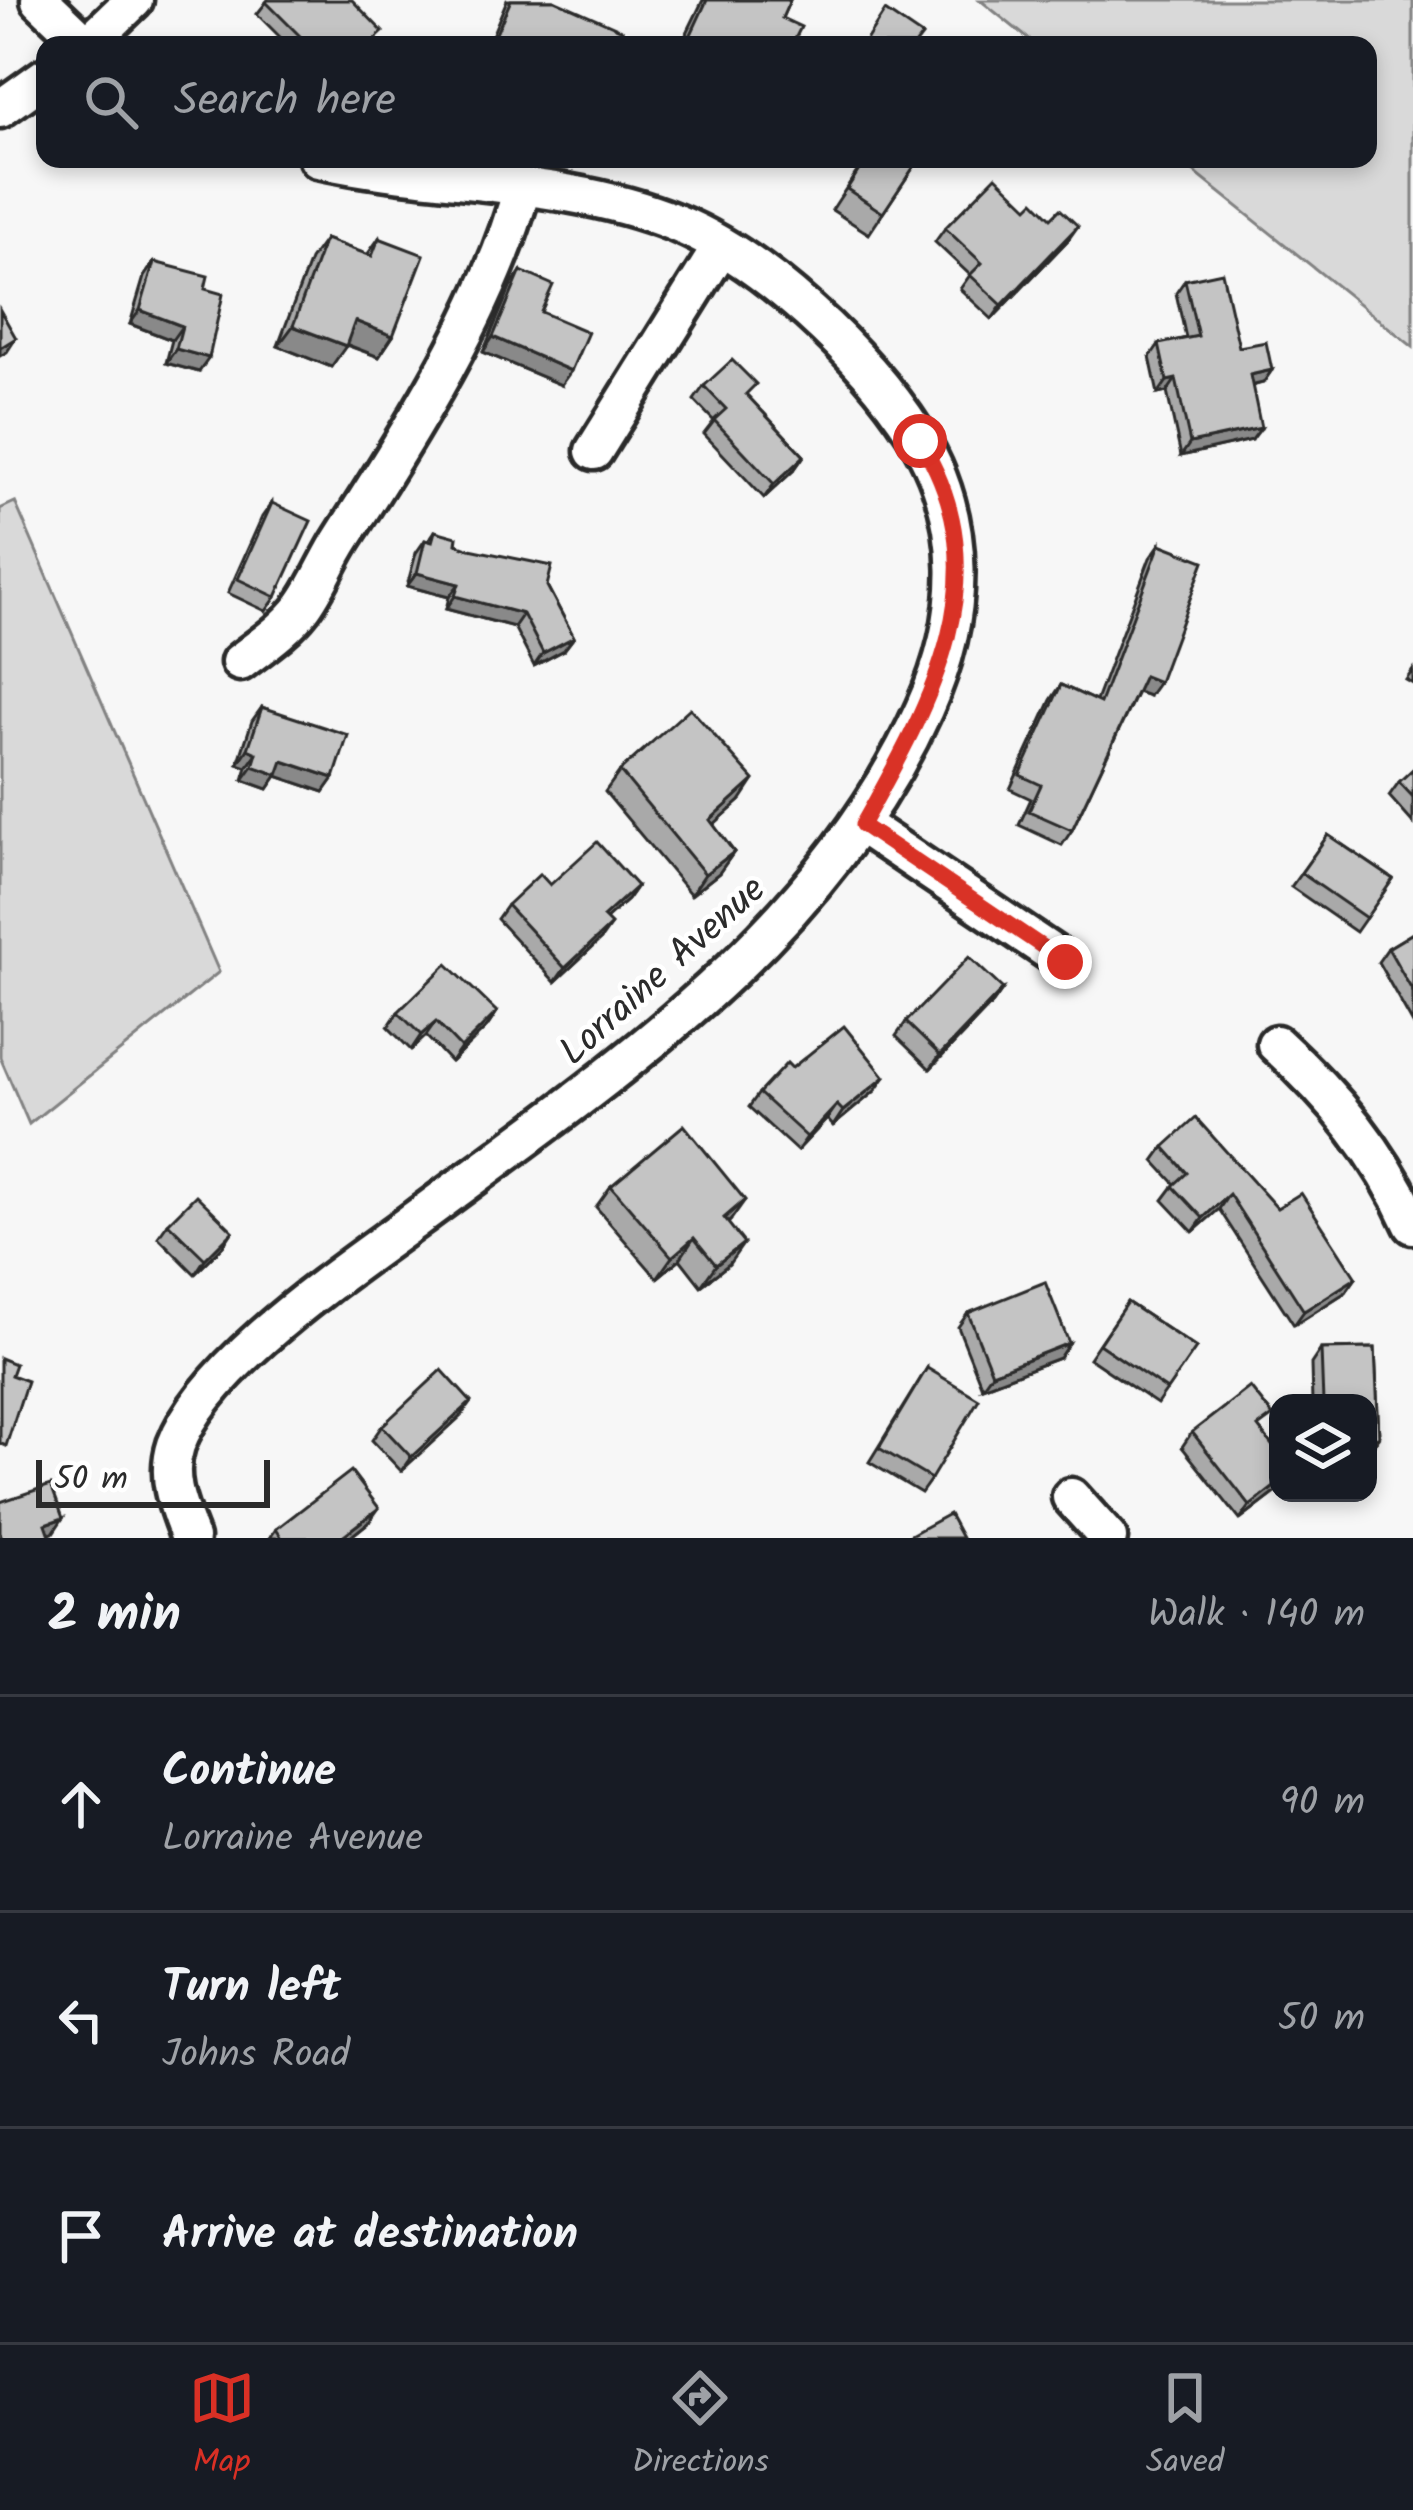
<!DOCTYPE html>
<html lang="en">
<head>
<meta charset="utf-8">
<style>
	body { margin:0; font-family:Kalam,sans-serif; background:#242831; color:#f1f3f6 }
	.controls { position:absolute; right:36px; bottom:36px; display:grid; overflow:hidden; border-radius:24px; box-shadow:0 6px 18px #0003 }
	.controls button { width:108px; height:108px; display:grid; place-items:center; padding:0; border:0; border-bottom:3px solid #363941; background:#171b24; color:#f1f3f6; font:60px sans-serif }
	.scale { position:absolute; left:36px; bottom:30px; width:234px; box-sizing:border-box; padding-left:12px; border:6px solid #2b2b2b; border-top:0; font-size:33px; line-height:42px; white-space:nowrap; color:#2b2b2b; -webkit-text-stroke:9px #fff; paint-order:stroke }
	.stop { position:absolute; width:36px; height:36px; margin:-27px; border:9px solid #d93025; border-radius:50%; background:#fff }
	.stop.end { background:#d93025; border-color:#fff; box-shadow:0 3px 12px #0008 }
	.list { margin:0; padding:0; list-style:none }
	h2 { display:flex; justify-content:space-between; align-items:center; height:156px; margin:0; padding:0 48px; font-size:51px }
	h2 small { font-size:39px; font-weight:400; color:#9ea1a6 }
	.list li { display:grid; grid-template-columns:78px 1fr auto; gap:36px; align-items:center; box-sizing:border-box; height:216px; padding:0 48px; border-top:3px solid #363941 }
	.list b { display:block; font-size:45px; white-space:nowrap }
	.list p { margin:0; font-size:39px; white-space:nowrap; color:#9ea1a6 }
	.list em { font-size:39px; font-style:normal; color:#9ea1a6 }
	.icon { flex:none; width:66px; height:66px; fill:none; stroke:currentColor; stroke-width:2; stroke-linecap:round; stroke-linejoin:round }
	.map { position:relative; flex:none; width:1413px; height:1538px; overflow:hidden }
	.search { position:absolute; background:#171b24; box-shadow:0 6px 18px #0003; left:36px; right:36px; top:36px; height:132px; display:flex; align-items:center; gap:30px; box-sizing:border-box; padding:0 42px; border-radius:24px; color:#9ea1a6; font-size:45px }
	.sheet { height:804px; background:#171b24 }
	nav { display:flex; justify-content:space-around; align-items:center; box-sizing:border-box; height:168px; border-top:3px solid #363941; background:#171b24; font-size:33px; color:#9ea1a6 }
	nav a { display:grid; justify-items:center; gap:6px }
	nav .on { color:#d93025 }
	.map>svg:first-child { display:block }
	.green { fill:#d9d9d9; stroke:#828282; stroke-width:3 }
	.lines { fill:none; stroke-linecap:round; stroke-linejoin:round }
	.minor-casing { stroke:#2b2b2b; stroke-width:45 }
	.minor { stroke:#fff; stroke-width:36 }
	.wall { fill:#a9a9a9; stroke:#2b2b2b; stroke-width:3 }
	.shaded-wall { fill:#898989; stroke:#2b2b2b; stroke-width:3 }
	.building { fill:#c4c4c4; stroke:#2b2b2b; stroke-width:3 }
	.route { stroke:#d93025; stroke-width:15 }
	.labels { text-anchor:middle; stroke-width:9; stroke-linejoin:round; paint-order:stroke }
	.street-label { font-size:39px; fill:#2b2b2b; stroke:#fff }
</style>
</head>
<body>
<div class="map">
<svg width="1413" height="1538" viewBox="0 0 1413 1538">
	<rect width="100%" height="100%" fill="#f7f7f7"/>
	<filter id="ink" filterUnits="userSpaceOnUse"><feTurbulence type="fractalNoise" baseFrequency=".00833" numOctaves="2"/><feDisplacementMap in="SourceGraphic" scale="24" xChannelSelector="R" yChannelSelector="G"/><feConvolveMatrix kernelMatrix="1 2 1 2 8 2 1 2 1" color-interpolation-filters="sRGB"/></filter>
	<g filter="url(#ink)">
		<g class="green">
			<path d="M 980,0 L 1413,0 L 1413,347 L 1178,159 L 1368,159 L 1368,45 L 1036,45 Z"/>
			<path d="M 15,502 L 219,972 L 29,1124 L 0,1057 L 0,509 Z"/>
		</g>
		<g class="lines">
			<defs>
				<g id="minor">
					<path d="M 40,0 L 87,45 L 134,0"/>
					<path d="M 0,109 L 45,77"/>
					<path d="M 594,451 L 721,247"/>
					<path d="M 240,662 C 262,645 285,630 302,608 C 318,587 328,560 343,537 C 409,434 491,306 522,188"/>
					<path d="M 862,825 L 1065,962"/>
					<path d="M 1276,1044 C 1334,1097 1381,1153 1413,1225"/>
					<path d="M 1071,1497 L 1108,1538"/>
					<path d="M 190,1538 C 178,1507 165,1478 176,1445 C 206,1363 346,1271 416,1219 C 610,1075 822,936 924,709 C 965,619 970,519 915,433 C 864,354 764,259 676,223 C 563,177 436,185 318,159"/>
				</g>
			</defs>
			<use href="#minor" class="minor-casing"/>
			<use href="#minor" class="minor"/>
		</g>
		<g class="wall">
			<path d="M 268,0 L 374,45 L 288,45 L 257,14 Z"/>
			<path d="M 507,0 L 554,0 L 616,45 L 488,45 Z"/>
			<path d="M 703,0 L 790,0 L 782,18 L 792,45 L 681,45 Z"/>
			<path d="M 854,159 L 919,159 L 869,234 L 832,210 L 862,164 Z"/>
			<path d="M 1028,207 L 1068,240 L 992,319 L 960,289 L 970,275 L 935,242 L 945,228 Z"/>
			<path d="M 379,238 L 393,336 L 379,357 L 346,345 L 331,367 L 278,346 L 310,260 L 325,239 L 367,255 Z"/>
			<path d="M 154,262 L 205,289 L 199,372 L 166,363 L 172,340 L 130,324 L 144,277 Z"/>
			<path d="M 521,271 L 561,385 L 483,352 L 511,286 Z"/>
			<path d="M 1185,280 L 1239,347 L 1272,370 L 1263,383 L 1252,386 L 1252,440 L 1181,456 L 1167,392 L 1158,394 L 1150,357 L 1159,344 L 1186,338 L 1176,293 Z"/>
			<path d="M 704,386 L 748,396 L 804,456 L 794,470 L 764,498 L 704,434 L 714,421 L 694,400 Z"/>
			<path d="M 272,503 L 276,597 L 266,611 L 228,593 L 262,517 Z"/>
			<path d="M 435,531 L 456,544 L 547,586 L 574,637 L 564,650 L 534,666 L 514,627 L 446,609 L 449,597 L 407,586 L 416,553 L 425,540 L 428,541 Z"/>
			<path d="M 1160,544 L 1149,696 L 1137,692 L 1072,830 L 1062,845 L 1019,825 L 1031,799 L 1010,789 L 1051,700 L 1061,685 L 1096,701 L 1150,558 Z"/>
			<path d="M 1413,670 L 1413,684 L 1406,680 Z"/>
			<path d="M 262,707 L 334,778 L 324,792 L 277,776 L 268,789 L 243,780 L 247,767 L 238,764 L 252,721 Z"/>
			<path d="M 1413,769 L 1413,823 L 1389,796 L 1399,782 Z"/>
			<path d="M 620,771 L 740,801 L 713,825 L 734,852 L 719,873 L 691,895 L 605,792 Z"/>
			<path d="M 1328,835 L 1393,879 L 1356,932 L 1291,887 Z"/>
			<path d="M 550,885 L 637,886 L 627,900 L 606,919 L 601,939 L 555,982 L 497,919 L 507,905 Z"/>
			<path d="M 1413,933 L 1413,1024 L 1378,962 L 1388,948 Z"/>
			<path d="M 1003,989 L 993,1003 L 930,1069 L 896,1036 L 906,1022 Z"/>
			<path d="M 398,1012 L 497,1012 L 487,1027 L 451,1062 L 426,1036 L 411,1050 L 388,1027 Z"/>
			<path d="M 792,1068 L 875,1091 L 833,1126 L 827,1119 L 797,1151 L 749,1107 L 759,1093 Z"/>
			<path d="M 1164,1147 L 1277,1208 L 1356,1278 L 1346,1292 L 1294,1325 L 1219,1209 L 1193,1232 L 1163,1200 L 1175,1184 L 1154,1161 Z"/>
			<path d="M 611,1186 L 730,1221 L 728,1223 L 729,1264 L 701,1286 L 680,1259 L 657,1278 L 596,1207 Z"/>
			<path d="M 168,1223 L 223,1246 L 195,1274 L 158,1237 Z"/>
			<path d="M 1127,1302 L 1196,1348 L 1157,1404 L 1089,1358 Z"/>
			<path d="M 968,1313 L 1069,1343 L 1059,1358 L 982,1387 L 958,1327 Z"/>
			<path d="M 1375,1348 L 1379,1437 L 1368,1452 L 1368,1403 L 1312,1403 L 1311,1364 L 1321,1349 Z"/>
			<path d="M 927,1368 L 931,1479 L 921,1493 L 869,1462 Z"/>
			<path d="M 461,1416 L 401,1471 L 372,1440 L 382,1426 Z"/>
			<path d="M 1261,1431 L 1278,1453 L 1278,1491 L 1240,1520 L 1182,1447 L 1192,1432 Z"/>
			<path d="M 369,1522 L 349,1538 L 270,1538 L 276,1529 Z"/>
		</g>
		<g class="shaded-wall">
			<path d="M 1078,226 L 1068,240 L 992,319 L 1002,305 Z"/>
			<path d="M 140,310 L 182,326 L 172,340 L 130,324 Z"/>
			<path d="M 355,321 L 393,336 L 379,357 L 340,342 Z"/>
			<path d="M 293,326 L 346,346 L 331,367 L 278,346 Z"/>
			<path d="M 493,337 L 571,371 L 561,385 L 483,352 Z"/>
			<path d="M 16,338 L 7,352 L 0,356 L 0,348 Z"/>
			<path d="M 176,349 L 209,358 L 199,372 L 166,363 Z"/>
			<path d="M 1272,370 L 1263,383 L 1241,388 L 1250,375 Z"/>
			<path d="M 1176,379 L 1167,392 L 1158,394 L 1167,381 Z"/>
			<path d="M 1261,428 L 1252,440 L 1181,456 L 1190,443 Z"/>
			<path d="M 804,456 L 794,470 L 764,498 L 774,484 Z"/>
			<path d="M 417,573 L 459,584 L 449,597 L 407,586 Z"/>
			<path d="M 455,596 L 523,614 L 514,627 L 446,609 Z"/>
			<path d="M 574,637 L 564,650 L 534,666 L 543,653 Z"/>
			<path d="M 1144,676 L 1159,682 L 1149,696 L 1134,691 Z"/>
			<path d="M 248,749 L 257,753 L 247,767 L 238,764 Z"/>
			<path d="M 283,761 L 334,778 L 324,792 L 277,776 L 268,789 L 243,780 L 253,766 Z"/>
			<path d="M 754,780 L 740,801 L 695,841 L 710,820 Z"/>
			<path d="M 734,852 L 719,873 L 691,895 L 705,874 Z"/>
			<path d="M 637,886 L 627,900 L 593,931 L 603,917 Z"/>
			<path d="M 611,925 L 601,939 L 555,982 L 565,968 Z"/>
			<path d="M 1003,989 L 993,1003 L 930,1069 L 940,1055 Z"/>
			<path d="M 497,1012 L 487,1027 L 451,1062 L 461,1048 Z"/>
			<path d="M 436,1022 L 426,1036 L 411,1050 L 421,1035 Z"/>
			<path d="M 885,1077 L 875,1091 L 833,1126 L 843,1111 Z"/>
			<path d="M 837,1105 L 827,1119 L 797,1151 L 807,1137 Z"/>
			<path d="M 1229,1194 L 1219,1209 L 1193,1232 L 1203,1218 Z"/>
			<path d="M 745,1200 L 730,1221 L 709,1239 L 724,1218 Z"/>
			<path d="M 233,1231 L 223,1246 L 195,1274 L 205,1259 Z"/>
			<path d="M 694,1238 L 680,1259 L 657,1278 L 672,1257 Z"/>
			<path d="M 744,1243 L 729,1264 L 701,1286 L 716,1265 Z"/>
			<path d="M 1356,1278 L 1346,1292 L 1294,1325 L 1304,1311 Z"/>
			<path d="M 1069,1343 L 1059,1358 L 982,1387 L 992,1373 Z"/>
			<path d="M 471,1402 L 461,1416 L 401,1471 L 411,1457 Z"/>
			<path d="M 1379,1437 L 1369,1452 L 1368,1452 L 1368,1438 Z"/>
			<path d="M 1278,1484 L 1278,1491 L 1240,1520 L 1250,1506 Z"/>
			<path d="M 379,1508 L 369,1522 L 349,1538 L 340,1538 Z"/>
			<path d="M 63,1518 L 53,1533 L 37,1538 L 46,1524 Z"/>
		</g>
		<g class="building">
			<path d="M 268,0 L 352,0 L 383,32 L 369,45 L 309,45 L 266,2 Z"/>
			<path d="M 511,0 L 554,0 L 622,30 L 616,45 L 491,45 Z"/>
			<path d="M 707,0 L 790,0 L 782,18 L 801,27 L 792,45 L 686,45 Z"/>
			<path d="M 885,11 L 922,36 L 915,45 L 863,45 Z"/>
			<path d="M 866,159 L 919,159 L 883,213 L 847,189 Z"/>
			<path d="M 996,176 L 1028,207 L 1034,201 L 1051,218 L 1060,209 L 1078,226 L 1002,305 L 970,275 L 982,263 L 945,228 Z"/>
			<path d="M 379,238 L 424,255 L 393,336 L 355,321 L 346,346 L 293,326 L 325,239 L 372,256 Z"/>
			<path d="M 154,262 L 208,276 L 205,289 L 223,294 L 209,358 L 176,349 L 182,326 L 140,310 Z"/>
			<path d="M 521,271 L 553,285 L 541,312 L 588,332 L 571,371 L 493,337 Z"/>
			<path d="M 1222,272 L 1239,347 L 1266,342 L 1272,370 L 1250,375 L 1261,428 L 1190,443 L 1176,379 L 1167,381 L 1159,344 L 1198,336 L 1185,280 Z"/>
			<path d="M 0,310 L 16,338 L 0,348 Z"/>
			<path d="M 732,360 L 756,384 L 746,394 L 804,456 L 774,484 L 714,420 L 726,409 L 704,386 Z"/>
			<path d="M 272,503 L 311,521 L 276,597 L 238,579 Z"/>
			<path d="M 435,531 L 457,537 L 456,544 L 470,549 L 552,566 L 547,586 L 574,637 L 543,653 L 523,614 L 455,596 L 459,584 L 417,573 L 425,540 L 432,542 Z"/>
			<path d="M 1160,544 L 1204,561 L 1159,682 L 1144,676 L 1072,830 L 1029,811 L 1041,785 L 1020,775 L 1061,685 L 1100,703 Z"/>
			<path d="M 262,707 L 348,735 L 334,778 L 283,761 L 278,775 L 253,766 L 257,753 L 248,749 Z"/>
			<path d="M 690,708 L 754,780 L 710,820 L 734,852 L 705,874 L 620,771 Z"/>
			<path d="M 1413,769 L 1413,797 L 1399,782 Z"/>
			<path d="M 1328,835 L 1393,879 L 1366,918 L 1301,873 Z"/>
			<path d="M 597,842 L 637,886 L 603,917 L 611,925 L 565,968 L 507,905 L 540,874 L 550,885 Z"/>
			<path d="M 1413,933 L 1413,992 L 1388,948 Z"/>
			<path d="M 969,957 L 1003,989 L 940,1055 L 906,1022 Z"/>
			<path d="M 447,964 L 497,1012 L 461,1048 L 436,1022 L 421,1035 L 398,1012 Z"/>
			<path d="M 844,1026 L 885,1077 L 843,1111 L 837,1105 L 807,1137 L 759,1093 L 787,1063 L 792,1068 Z"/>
			<path d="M 1196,1118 L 1277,1208 L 1301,1193 L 1356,1278 L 1304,1311 L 1229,1194 L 1203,1218 L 1173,1186 L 1187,1173 L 1164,1147 Z"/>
			<path d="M 684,1125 L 745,1200 L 724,1218 L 744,1243 L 716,1265 L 694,1238 L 672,1257 L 611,1186 Z"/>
			<path d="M 196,1195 L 233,1231 L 205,1259 L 168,1223 Z"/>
			<path d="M 1045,1282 L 1069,1343 L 992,1373 L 968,1313 Z"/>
			<path d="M 1127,1302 L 1196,1348 L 1167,1390 L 1099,1344 Z"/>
			<path d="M 1375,1348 L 1379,1437 L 1368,1438 L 1368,1403 L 1323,1403 L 1321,1349 Z"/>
			<path d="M 0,1358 L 15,1364 L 11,1375 L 27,1381 L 6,1446 L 0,1443 Z"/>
			<path d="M 927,1368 L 979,1399 L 931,1479 L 879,1448 Z"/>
			<path d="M 442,1370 L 471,1402 L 411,1457 L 382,1426 Z"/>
			<path d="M 1250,1387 L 1273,1416 L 1258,1427 L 1278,1453 L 1278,1484 L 1250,1506 L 1192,1432 Z"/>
			<path d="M 351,1471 L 379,1508 L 340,1538 L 282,1538 L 276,1529 Z"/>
			<path d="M 51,1485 L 63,1518 L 46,1524 L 51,1538 L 0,1538 L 0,1502 Z"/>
			<path d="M 949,1514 L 962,1538 L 905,1538 Z"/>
		</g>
	</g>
	<g class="lines" filter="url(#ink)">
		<path class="route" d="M 920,441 C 1004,575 929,706 862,825 L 1065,962"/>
	</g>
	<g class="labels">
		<g class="street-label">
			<text transform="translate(661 969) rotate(-42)" y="14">Lorraine Avenue</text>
		</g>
	</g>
</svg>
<div class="controls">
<button><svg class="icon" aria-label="layers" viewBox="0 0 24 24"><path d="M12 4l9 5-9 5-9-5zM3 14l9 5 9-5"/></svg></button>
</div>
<div class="scale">50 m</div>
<div class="stop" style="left:920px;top:441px"></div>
<div class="stop end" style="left:1065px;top:962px"></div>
<div class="search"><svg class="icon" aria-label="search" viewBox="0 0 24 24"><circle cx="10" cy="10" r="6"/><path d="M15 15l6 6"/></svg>Search here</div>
</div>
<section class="sheet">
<h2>2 min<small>Walk · 140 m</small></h2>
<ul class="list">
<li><svg class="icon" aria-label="ahead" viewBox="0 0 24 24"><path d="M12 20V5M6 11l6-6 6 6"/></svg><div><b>Continue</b><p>Lorraine Avenue</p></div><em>90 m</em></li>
<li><svg class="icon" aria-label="left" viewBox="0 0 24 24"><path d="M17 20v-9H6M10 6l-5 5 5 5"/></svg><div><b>Turn left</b><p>Johns Road</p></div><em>50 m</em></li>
<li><svg class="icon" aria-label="arrive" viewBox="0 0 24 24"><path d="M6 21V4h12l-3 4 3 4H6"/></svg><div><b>Arrive at destination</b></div></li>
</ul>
</section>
<nav>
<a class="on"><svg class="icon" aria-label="map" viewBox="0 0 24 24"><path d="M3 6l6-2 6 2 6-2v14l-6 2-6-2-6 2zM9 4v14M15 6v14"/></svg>Map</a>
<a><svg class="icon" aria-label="directions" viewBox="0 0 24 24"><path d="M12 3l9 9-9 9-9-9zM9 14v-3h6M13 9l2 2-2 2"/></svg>Directions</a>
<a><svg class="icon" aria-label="saved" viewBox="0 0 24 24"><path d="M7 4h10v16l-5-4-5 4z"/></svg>Saved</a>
</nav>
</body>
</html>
